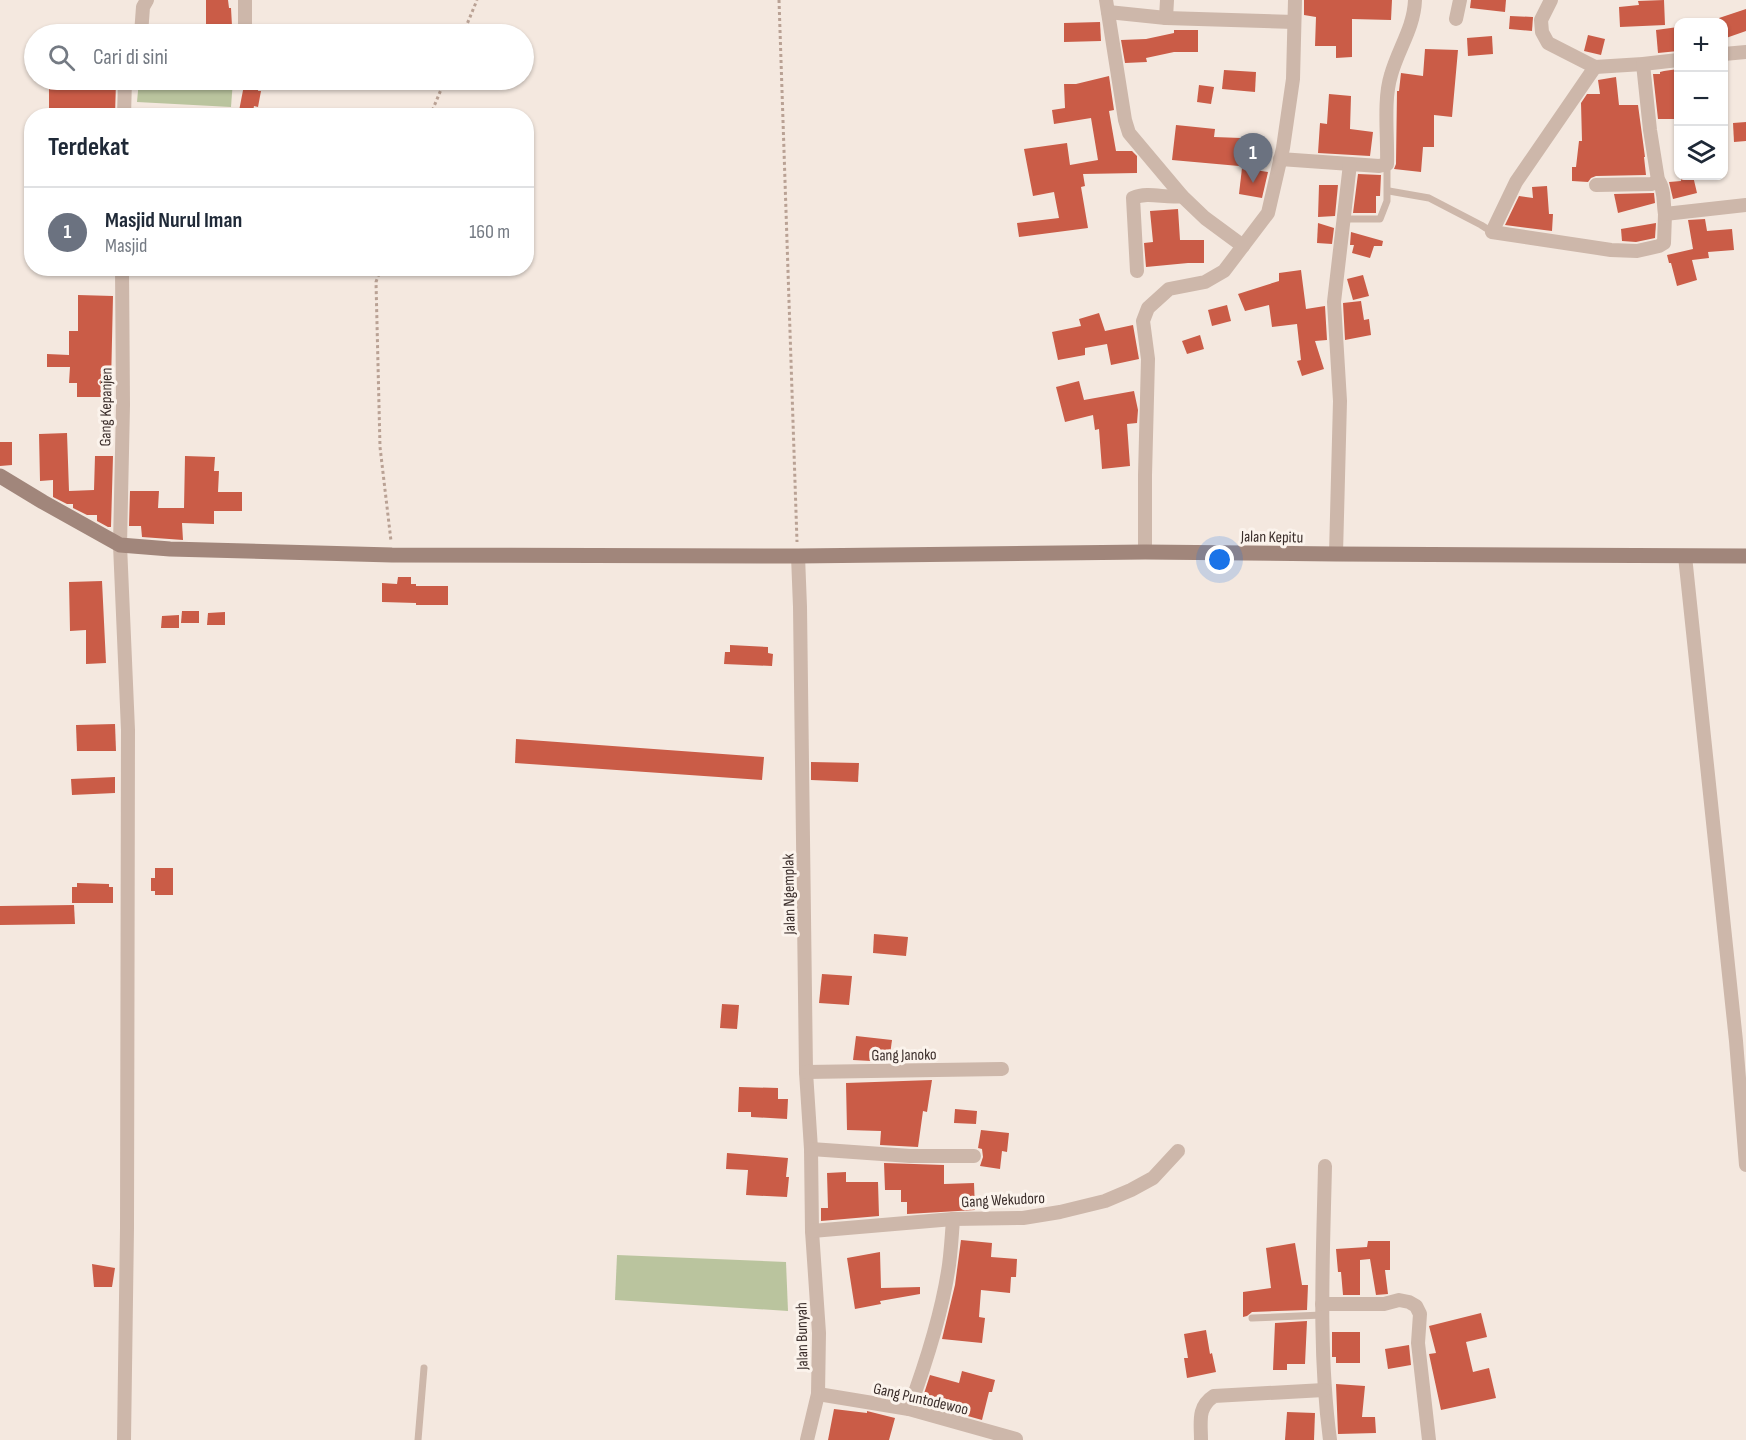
<!DOCTYPE html>
<html lang="id">
<head>
<meta charset="utf-8">
<style>
	body { margin:0; font-family:"Sofia Sans Condensed",sans-serif; background:#f2f2f3; color:#1f2937 }
	.controls { position:absolute; right:18px; top:18px; display:grid; overflow:hidden; border-radius:12px; box-shadow:0 2px 4px #0004 }
	.controls button { width:54px; height:54px; display:grid; place-items:center; padding:0; border:0; border-bottom:2px solid #e0e1e3; background:#fff; color:#1f2937; font:30px sans-serif }
	.you { position:absolute; left:1220px; top:560px; width:21px; height:21px; margin:-15px; border:4px solid #fff; border-radius:50%; background:#1a73e8; box-shadow:0 0 0 9px #1a73e833 }
	.badge { display:grid; place-items:center; width:39px; height:39px; border-radius:50%; background:#1a73e8; color:#fff; font-size:20px; font-weight:700 }
	.pin { position:absolute; translate:-50% -50px; filter:drop-shadow(0 2px 3px #0008) }
	.pin::after { content:''; position:absolute; top:32px; width:21px; height:18px; background:inherit; clip-path:polygon(0 0,100% 0,50% 100%) }
	.list { margin:0; padding:0; list-style:none }
	h2 { display:flex; justify-content:space-between; align-items:center; height:78px; margin:0; padding:0 24px; font-size:26px }
	h2 small { font-size:20px; font-weight:400; color:#747a83 }
	.list li { display:grid; grid-template-columns:39px 1fr auto; gap:18px; align-items:center; box-sizing:border-box; height:90px; padding:0 24px; border-top:2px solid #e0e1e3 }
	.list b { display:block; font-size:22px; white-space:nowrap }
	.list p { margin:0; font-size:20px; white-space:nowrap; color:#747a83 }
	.list em { font-size:20px; font-style:normal; color:#747a83 }
	.icon { flex:none; width:33px; height:33px; fill:none; stroke:currentColor; stroke-width:2; stroke-linecap:round; stroke-linejoin:round }
	.map { position:relative; flex:none; width:1746px; height:1440px; overflow:hidden }
	.search { position:absolute; background:#fff; box-shadow:0 2px 4px #0004; left:24px; top:24px; width:510px; height:66px; display:flex; align-items:center; gap:15px; box-sizing:border-box; padding:0 21px; border-radius:33px; color:#747a83; font-size:22px }
	.panel { position:absolute; background:#fff; box-shadow:0 2px 4px #0004; left:24px; top:108px; width:510px; height:168px; border-radius:24px }
	.map>svg:first-child { display:block }
	.green { fill:#bac49e }
	.building { fill:#ca5c47 }
	.lines { fill:none; stroke-linecap:round; stroke-linejoin:round }
	.path { stroke:#b9a194; stroke-width:3; stroke-dasharray:3 3; stroke-linecap:butt }
	.lane { stroke:#cdb7aa; stroke-width:7 }
	.street { stroke:#cdb7aa; stroke-width:14 }
	.secondary { stroke:#a1867b; stroke-width:15 }
	.labels { text-anchor:middle; stroke-width:6; stroke-linejoin:round; paint-order:stroke }
	.street-label { font-size:16px; fill:#3a2d2a; stroke:#fbf3ec }
</style>
</head>
<body>
<div class="map">
<svg width="1746" height="1440" viewBox="0 0 1746 1440">
	<rect width="100%" height="100%" fill="#f4e8df"/>
	<g class="green">
		<path d="M 139,80 L 233,80 L 231,107 L 137,102 Z"/>
		<path d="M 617,1255 L 786,1262 L 788,1311 L 615,1300 Z"/>
	</g>
	<g class="building">
		<path d="M 206,0 L 228,0 L 229,8 L 231,8 L 232,26 L 206,26 Z"/>
		<path d="M 1304,0 L 1392,0 L 1391,20 L 1352,19 L 1352,57 L 1336,58 L 1336,46 L 1315,46 L 1316,17 L 1304,15 Z"/>
		<path d="M 1471,0 L 1506,0 L 1505,12 L 1470,8 Z"/>
		<path d="M 1664,0 L 1665,25 L 1620,27 L 1619,7 L 1639,5 L 1638,1 Z"/>
		<path d="M 1746,9 L 1746,31 L 1726,38 L 1724,22 L 1721,22 L 1719,18 Z"/>
		<path d="M 1510,16 L 1533,17 L 1532,31 L 1509,29 Z"/>
		<path d="M 1100,22 L 1101,41 L 1064,42 L 1064,23 Z"/>
		<path d="M 1678,27 L 1678,51 L 1658,53 L 1656,30 Z"/>
		<path d="M 1174,30 L 1198,30 L 1198,52 L 1174,52 L 1146,58 L 1147,62 L 1125,63 L 1121,40 L 1146,39 L 1174,33 Z"/>
		<path d="M 1588,35 L 1605,39 L 1601,55 L 1584,51 Z"/>
		<path d="M 1492,36 L 1493,54 L 1468,56 L 1467,38 Z"/>
		<path d="M 1425,49 L 1458,50 L 1452,117 L 1434,115 L 1434,147 L 1423,147 L 1421,172 L 1394,169 L 1396,164 L 1397,91 L 1399,91 L 1401,73 L 1423,76 Z"/>
		<path d="M 1678,69 L 1678,119 L 1658,119 L 1653,74 L 1660,74 L 1660,72 L 1664,71 Z"/>
		<path d="M 1224,70 L 1256,72 L 1255,92 L 1222,89 Z"/>
		<path d="M 1109,76 L 1114,110 L 1109,111 L 1116,151 L 1132,151 L 1137,156 L 1137,173 L 1083,174 L 1085,186 L 1081,187 L 1088,228 L 1019,237 L 1017,223 L 1059,218 L 1054,192 L 1033,196 L 1024,149 L 1067,143 L 1070,165 L 1098,160 L 1091,118 L 1054,124 L 1052,110 L 1065,108 L 1064,84 L 1076,84 Z"/>
		<path d="M 1616,77 L 1619,105 L 1638,105 L 1645,157 L 1644,157 L 1646,175 L 1596,176 L 1591,178 L 1588,182 L 1572,181 L 1572,167 L 1576,167 L 1579,141 L 1582,141 L 1581,103 L 1587,94 L 1600,94 L 1598,80 Z"/>
		<path d="M 49,80 L 116,81 L 115,116 L 49,116 Z"/>
		<path d="M 245,80 L 260,80 L 258,91 L 261,91 L 258,107 L 254,106 L 252,116 L 238,116 Z"/>
		<path d="M 1199,85 L 1214,87 L 1211,104 L 1197,102 Z"/>
		<path d="M 1329,94 L 1351,96 L 1350,129 L 1373,132 L 1370,156 L 1318,153 L 1320,123 L 1327,124 Z"/>
		<path d="M 1746,122 L 1746,141 L 1734,142 L 1733,123 Z"/>
		<path d="M 1176,125 L 1215,129 L 1214,137 L 1241,138 L 1239,166 L 1172,160 Z"/>
		<path d="M 1242,168 L 1268,172 L 1262,198 L 1239,194 Z"/>
		<path d="M 1358,174 L 1381,175 L 1380,196 L 1376,196 L 1376,213 L 1353,213 Z"/>
		<path d="M 1681,176 L 1693,176 L 1697,193 L 1673,199 L 1669,182 L 1681,181 Z"/>
		<path d="M 1319,185 L 1338,185 L 1335,216 L 1318,217 Z"/>
		<path d="M 1547,186 L 1549,214 L 1553,214 L 1552,231 L 1505,225 L 1519,196 L 1533,198 L 1532,187 Z"/>
		<path d="M 1654,193 L 1655,203 L 1618,213 L 1614,194 Z"/>
		<path d="M 1178,209 L 1180,240 L 1204,240 L 1204,263 L 1188,263 L 1146,267 L 1144,243 L 1153,242 L 1150,211 Z"/>
		<path d="M 1705,219 L 1707,231 L 1732,229 L 1734,250 L 1708,252 L 1709,258 L 1692,260 L 1697,280 L 1677,286 L 1671,263 L 1669,263 L 1667,255 L 1693,249 L 1688,220 Z"/>
		<path d="M 1318,223 L 1334,228 L 1332,244 L 1317,243 Z"/>
		<path d="M 1656,223 L 1655,238 L 1636,242 L 1622,241 L 1621,229 Z"/>
		<path d="M 1351,232 L 1383,241 L 1382,246 L 1374,246 L 1370,258 L 1352,253 L 1354,245 L 1350,245 Z"/>
		<path d="M 1301,270 L 1306,309 L 1325,306 L 1327,340 L 1315,341 L 1324,369 L 1302,376 L 1297,361 L 1301,360 L 1297,324 L 1272,327 L 1269,305 L 1245,311 L 1238,294 L 1279,281 L 1279,273 Z"/>
		<path d="M 1363,275 L 1369,296 L 1353,300 L 1347,279 Z"/>
		<path d="M 78,295 L 113,296 L 111,384 L 114,384 L 114,397 L 77,397 L 77,383 L 69,383 L 70,367 L 47,367 L 47,354 L 69,355 L 69,331 L 78,331 Z"/>
		<path d="M 1361,301 L 1364,320 L 1369,319 L 1371,335 L 1345,340 L 1343,303 Z"/>
		<path d="M 1227,305 L 1231,321 L 1212,326 L 1208,310 Z"/>
		<path d="M 1099,313 L 1105,331 L 1133,325 L 1139,359 L 1111,365 L 1107,344 L 1085,348 L 1085,355 L 1058,360 L 1052,332 L 1081,326 L 1079,319 Z"/>
		<path d="M 1200,335 L 1204,349 L 1187,354 L 1182,341 Z"/>
		<path d="M 1079,381 L 1084,400 L 1134,391 L 1138,410 L 1137,423 L 1127,424 L 1130,466 L 1102,469 L 1099,429 L 1095,430 L 1093,415 L 1065,422 L 1056,387 Z"/>
		<path d="M 67,433 L 69,491 L 94,490 L 95,456 L 113,456 L 111,527 L 108,527 L 97,521 L 97,515 L 87,515 L 73,508 L 73,504 L 67,504 L 53,497 L 53,480 L 40,481 L 39,434 Z"/>
		<path d="M 0,442 L 12,442 L 12,465 L 0,466 Z"/>
		<path d="M 185,456 L 215,457 L 214,471 L 219,471 L 218,492 L 242,492 L 242,511 L 214,511 L 214,524 L 182,523 L 183,540 L 142,537 L 141,526 L 129,526 L 130,491 L 159,491 L 158,508 L 184,508 Z"/>
		<path d="M 398,577 L 411,577 L 411,584 L 416,584 L 416,586 L 448,586 L 448,605 L 416,605 L 416,603 L 382,602 L 382,583 L 397,584 Z"/>
		<path d="M 102,581 L 106,663 L 86,664 L 86,630 L 70,631 L 69,582 Z"/>
		<path d="M 182,611 L 199,611 L 199,623 L 181,623 Z"/>
		<path d="M 225,612 L 225,625 L 207,625 L 208,613 Z"/>
		<path d="M 179,615 L 179,628 L 161,628 L 162,616 Z"/>
		<path d="M 730,645 L 768,647 L 768,653 L 773,654 L 772,666 L 724,664 L 725,652 L 730,652 Z"/>
		<path d="M 115,724 L 116,751 L 77,751 L 76,725 Z"/>
		<path d="M 516,739 L 764,757 L 762,780 L 515,763 Z"/>
		<path d="M 811,762 L 859,763 L 858,782 L 811,780 Z"/>
		<path d="M 115,777 L 115,793 L 72,795 L 71,779 Z"/>
		<path d="M 155,868 L 173,868 L 173,895 L 155,895 L 155,891 L 151,891 L 151,878 L 155,878 Z"/>
		<path d="M 77,883 L 109,884 L 109,887 L 113,887 L 113,903 L 72,903 L 72,887 L 77,887 Z"/>
		<path d="M 74,905 L 75,924 L 0,925 L 0,906 Z"/>
		<path d="M 874,934 L 908,937 L 906,956 L 873,953 Z"/>
		<path d="M 822,974 L 852,976 L 849,1005 L 819,1003 Z"/>
		<path d="M 722,1004 L 739,1005 L 737,1029 L 720,1028 Z"/>
		<path d="M 856,1036 L 892,1040 L 889,1062 L 853,1060 Z"/>
		<path d="M 932,1080 L 927,1112 L 923,1111 L 918,1147 L 880,1145 L 881,1131 L 847,1130 L 846,1083 Z"/>
		<path d="M 739,1087 L 778,1088 L 778,1099 L 788,1099 L 787,1119 L 751,1117 L 751,1112 L 738,1112 Z"/>
		<path d="M 955,1109 L 977,1111 L 976,1124 L 954,1123 Z"/>
		<path d="M 981,1130 L 1009,1133 L 1007,1152 L 1002,1151 L 1000,1169 L 980,1166 L 983,1157 L 982,1149 L 978,1148 Z"/>
		<path d="M 727,1153 L 788,1158 L 786,1177 L 789,1177 L 787,1197 L 746,1195 L 748,1170 L 726,1169 Z"/>
		<path d="M 884,1163 L 944,1165 L 944,1184 L 974,1183 L 975,1210 L 907,1214 L 907,1202 L 901,1202 L 901,1190 L 885,1190 Z"/>
		<path d="M 846,1172 L 846,1182 L 878,1182 L 879,1216 L 821,1221 L 821,1208 L 828,1208 L 827,1173 Z"/>
		<path d="M 961,1240 L 992,1243 L 991,1257 L 1017,1259 L 1016,1277 L 1011,1277 L 1010,1293 L 981,1290 L 979,1317 L 985,1318 L 982,1343 L 942,1339 L 955,1285 Z"/>
		<path d="M 1368,1241 L 1390,1241 L 1390,1270 L 1385,1270 L 1388,1294 L 1376,1295 L 1370,1259 L 1360,1260 L 1360,1295 L 1343,1295 L 1341,1272 L 1338,1272 L 1336,1249 L 1367,1247 Z"/>
		<path d="M 1295,1243 L 1302,1285 L 1308,1285 L 1307,1310 L 1252,1312 L 1247,1316 L 1243,1317 L 1243,1292 L 1271,1288 L 1266,1248 Z"/>
		<path d="M 880,1252 L 881,1288 L 920,1287 L 920,1294 L 880,1301 L 881,1304 L 855,1309 L 847,1258 Z"/>
		<path d="M 92,1264 L 115,1268 L 112,1287 L 94,1287 Z"/>
		<path d="M 1481,1313 L 1487,1337 L 1466,1342 L 1473,1372 L 1489,1368 L 1496,1398 L 1441,1410 L 1429,1354 L 1436,1353 L 1429,1326 Z"/>
		<path d="M 1307,1321 L 1305,1364 L 1287,1364 L 1287,1370 L 1273,1370 L 1275,1323 Z"/>
		<path d="M 1206,1330 L 1210,1354 L 1212,1353 L 1216,1372 L 1187,1378 L 1184,1358 L 1188,1358 L 1184,1334 Z"/>
		<path d="M 1332,1332 L 1360,1332 L 1360,1363 L 1336,1363 L 1336,1357 L 1332,1357 Z"/>
		<path d="M 1409,1345 L 1411,1365 L 1388,1369 L 1385,1349 Z"/>
		<path d="M 962,1371 L 995,1380 L 992,1392 L 989,1392 L 982,1420 L 921,1403 L 930,1375 L 959,1383 Z"/>
		<path d="M 1336,1384 L 1365,1386 L 1362,1417 L 1375,1417 L 1376,1433 L 1338,1434 Z"/>
		<path d="M 834,1409 L 867,1413 L 867,1411 L 895,1418 L 889,1440 L 828,1440 Z"/>
		<path d="M 1287,1412 L 1315,1413 L 1314,1440 L 1285,1440 Z"/>
	</g>
	<g class="lines">
		<g class="path">
			<path d="M 779,0 L 797,542"/>
			<path d="M 463,34 L 477,0"/>
			<path d="M 430,116 L 445,80"/>
			<path d="M 381,268 L 376,282 L 380,447 L 391,541"/>
		</g>
		<g class="lane">
			<path d="M 1389,191 L 1429,198 L 1481,225 L 1492,232"/>
			<path d="M 1343,219 L 1380,219 L 1387,201 L 1387,164"/>
			<path d="M 1252,1318 L 1322,1315"/>
			<path d="M 418,1440 L 424,1368"/>
		</g>
		<g class="street">
			<path d="M 1106,0 L 1125,120 L 1129,133 L 1182,196 L 1205,218 L 1243,246"/>
			<path d="M 1551,0 L 1541,20 L 1542,32 L 1548,43 L 1595,67 L 1643,64 L 1678,60"/>
			<path d="M 1108,12 L 1166,18 L 1294,22"/>
			<path d="M 1166,18 L 1167,0"/>
			<path d="M 1456,19 L 1460,0"/>
			<path d="M 141,34 L 143,7 L 147,0"/>
			<path d="M 242,34 L 245,26 L 245,0"/>
			<path d="M 1724,54 L 1746,52"/>
			<path d="M 1595,67 L 1516,182 L 1492,232 L 1611,250 L 1637,251 L 1659,246 L 1664,243 L 1665,214"/>
			<path d="M 124,116 L 125,80"/>
			<path d="M 1280,159 L 1379,166 L 1387,164 C 1388,137 1383,100 1391,75 C 1398,49 1414,28 1415,0"/>
			<path d="M 1658,180 C 1665,189 1663,203 1665,214 L 1746,205"/>
			<path d="M 1596,185 L 1652,184 L 1658,180 L 1650,130 L 1643,64"/>
			<path d="M 122,268 L 123,405 L 120,545 L 128,730 L 127,1228 L 124,1440"/>
			<path d="M 1137,271 L 1133,198 C 1149,191 1166,199 1182,196"/>
			<path d="M 1145,552 L 1145,475 L 1148,359 L 1143,321 L 1148,308 L 1169,289 L 1205,282 L 1224,271 L 1268,213 L 1283,148 L 1293,79 L 1295,0"/>
			<path d="M 1336,554 L 1340,401 L 1334,302 L 1350,164"/>
			<path d="M 798,556 L 800,607 L 806,1072 L 811,1149 L 812,1231 L 819,1333 L 818,1394 L 807,1440"/>
			<path d="M 1685,556 L 1736,1041 L 1746,1165"/>
			<path d="M 806,1072 L 1002,1069"/>
			<path d="M 811,1149 L 910,1156 L 974,1156"/>
			<path d="M 1325,1166 C 1323,1258 1318,1349 1330,1440"/>
			<path d="M 812,1231 L 953,1219 L 1023,1218 L 1060,1212 L 1105,1201 L 1131,1190 L 1153,1178 L 1178,1151"/>
			<path d="M 1322,1304 L 1384,1304 L 1399,1300 L 1409,1302 L 1416,1306 L 1420,1314 L 1418,1343 L 1429,1440"/>
			<path d="M 818,1394 L 909,1409 L 1016,1439"/>
			<path d="M 909,1409 C 926,1363 942,1314 949,1265 C 951,1250 952,1234 953,1219"/>
			<path d="M 1201,1440 C 1201,1422 1197,1407 1214,1396 L 1324,1390"/>
		</g>
		<path class="secondary" d="M 0,476 L 43,502 L 120,545 L 170,549 L 392,555 L 798,556 L 1145,552 L 1336,554 L 1746,556"/>
	</g>
	<g class="labels">
		<g class="street-label">
			<text transform="translate(105 407) rotate(-89)" y="6">Gang Kepanjen</text>
			<text transform="translate(1272 536) rotate(1)" y="6">Jalan Kepitu</text>
			<text transform="translate(788 894) rotate(-91)" y="6">Jalan Ngemplak</text>
			<text transform="translate(904 1054) rotate(-1)" y="6">Gang Janoko</text>
			<text transform="translate(1003 1199) rotate(-3)" y="6">Gang Wekudoro</text>
			<text transform="translate(801 1336) rotate(-91)" y="6">Jalan Bunyah</text>
			<text transform="translate(921 1398) rotate(13)" y="6">Gang Puntodewoo</text>
		</g>
	</g>
</svg>
<div class="controls">
<button>+</button>
<button>−</button>
<button><svg class="icon" aria-label="layers" viewBox="0 0 24 24"><path d="M12 4l9 5-9 5-9-5zM3 14l9 5 9-5"/></svg></button>
</div>
<div class="you"></div>
<div class="pin badge" style="left:1253px;top:183px;background:#6b7280">1</div>
<div class="search"><svg class="icon" aria-label="search" viewBox="0 0 24 24"><circle cx="10" cy="10" r="6"/><path d="M15 15l6 6"/></svg>Cari di sini</div>
<section class="panel">
<h2>Terdekat<small></small></h2>
<ul class="list">
<li><span class="badge" style="background:#6b7280">1</span><div><b>Masjid Nurul Iman</b><p>Masjid</p></div><em>160 m</em></li>
</ul>
</section>
</div>
</body>
</html>
